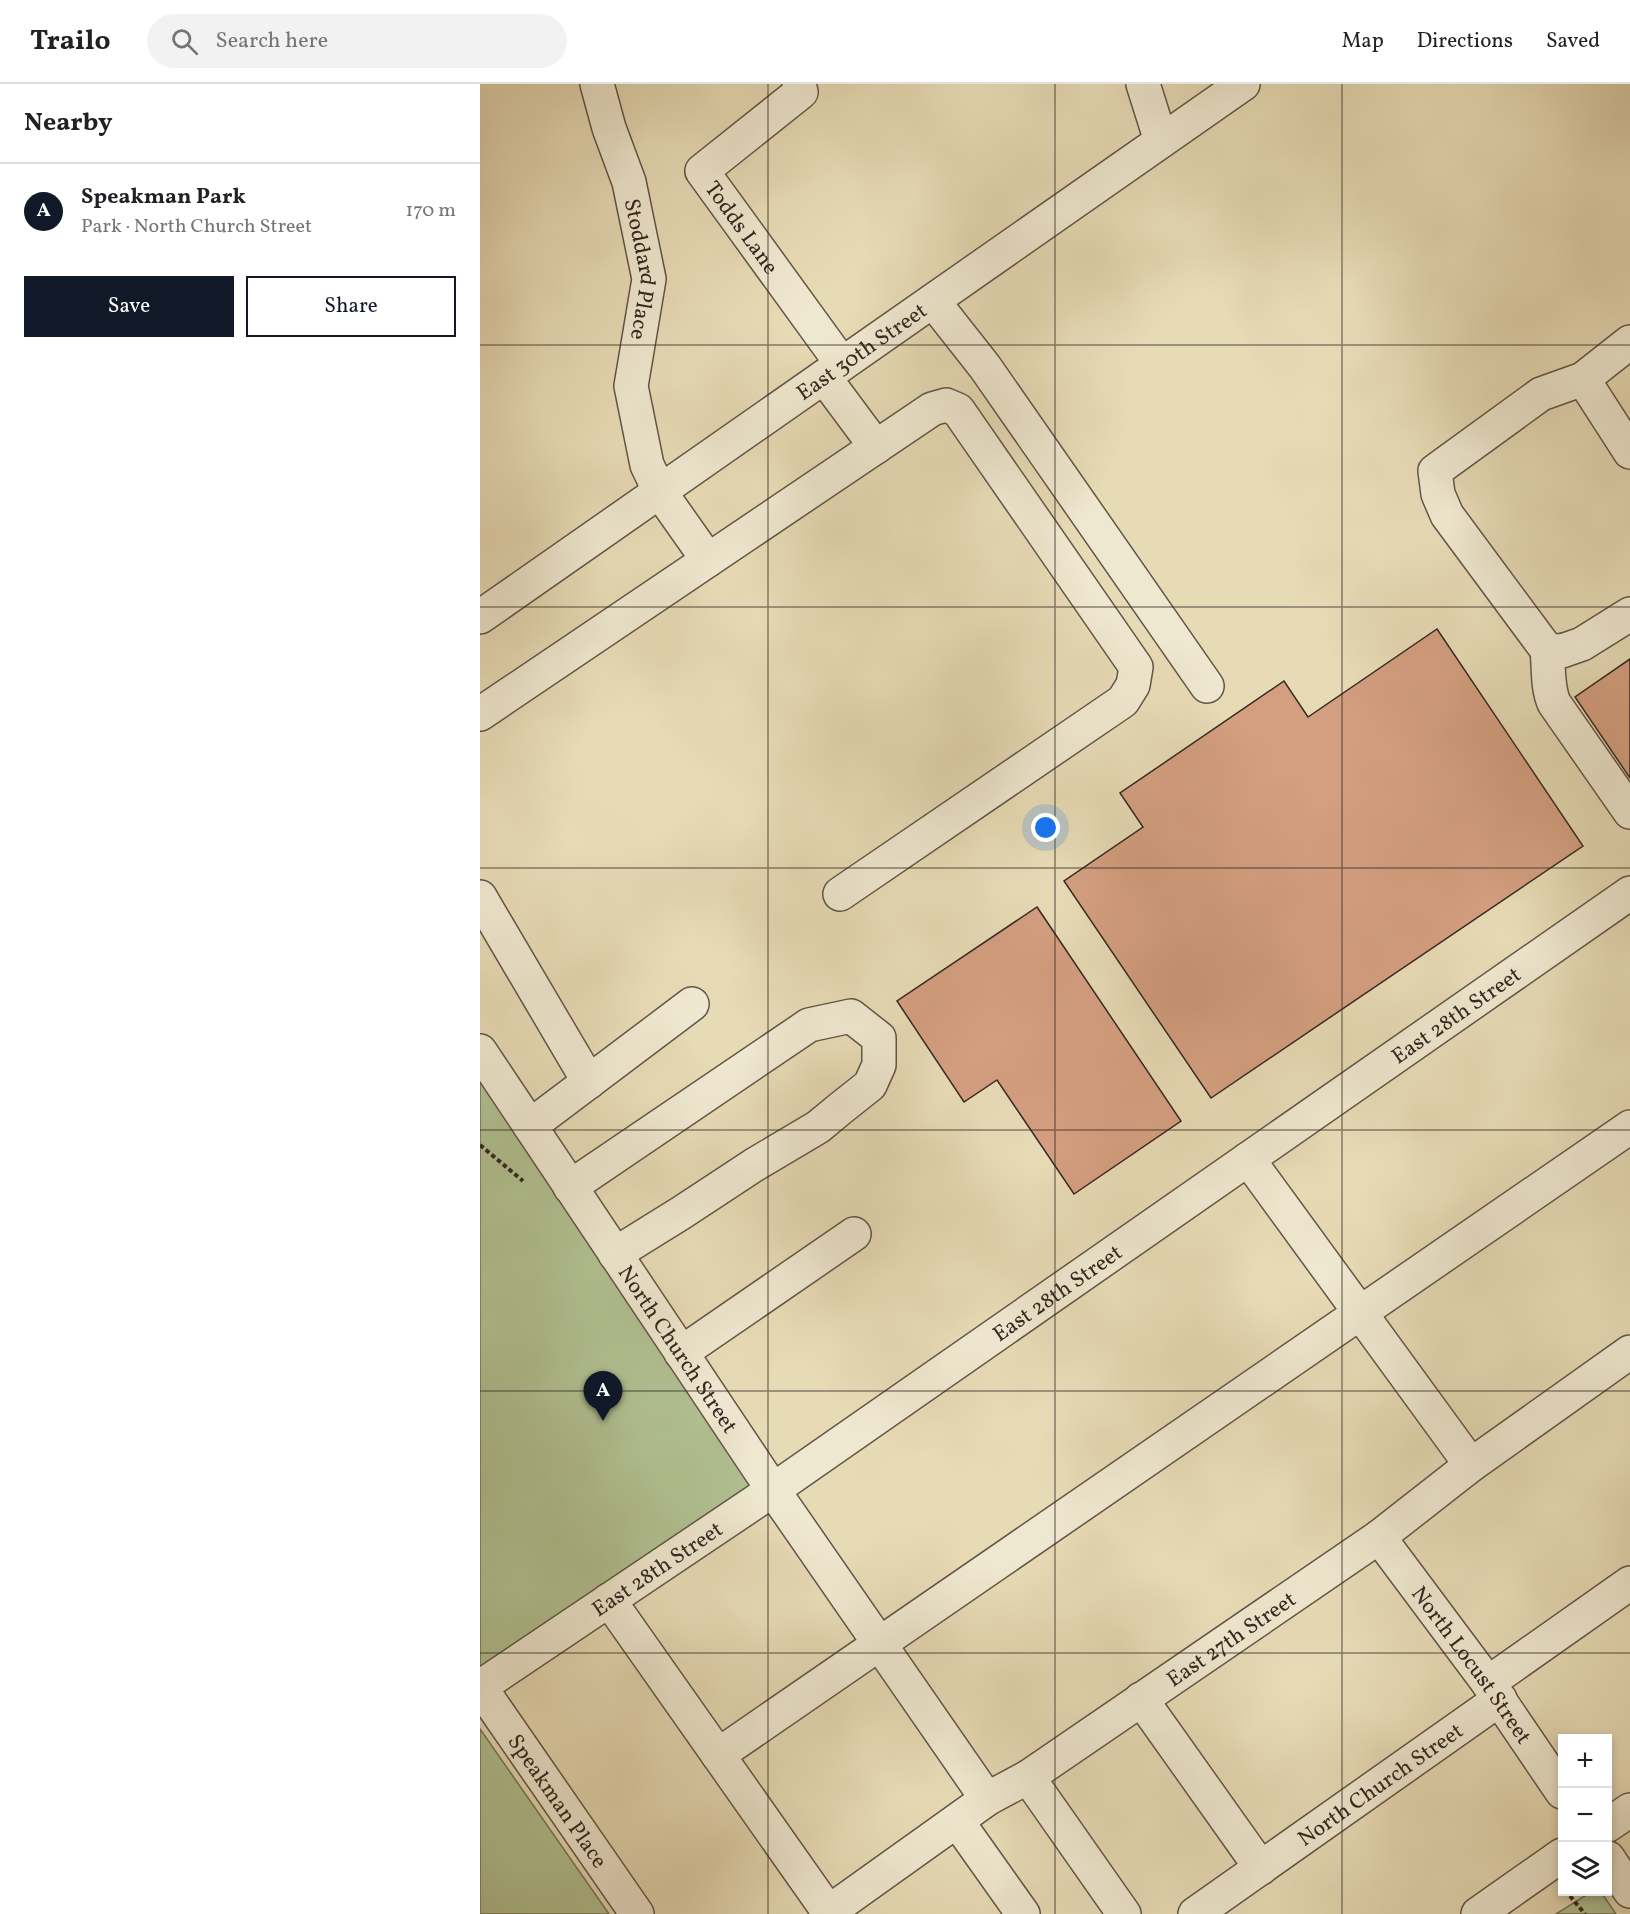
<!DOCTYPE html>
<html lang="en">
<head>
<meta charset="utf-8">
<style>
	body { margin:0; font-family:Vollkorn,serif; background:#f2f2f2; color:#202124 }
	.controls { position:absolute; right:18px; bottom:18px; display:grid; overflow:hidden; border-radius:0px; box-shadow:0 3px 9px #0003 }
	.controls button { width:54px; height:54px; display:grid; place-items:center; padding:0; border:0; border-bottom:2px solid #e0e0e0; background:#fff; color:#202124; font:30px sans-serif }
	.you { position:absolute; left:566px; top:744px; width:21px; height:21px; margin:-15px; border:4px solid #fff; border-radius:50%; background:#1a73e8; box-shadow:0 0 0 9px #1a73e833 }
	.badge { display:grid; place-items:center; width:39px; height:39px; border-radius:50%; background:#111827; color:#fff; font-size:20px; font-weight:700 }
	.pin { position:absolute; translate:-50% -50px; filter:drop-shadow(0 2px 3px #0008) }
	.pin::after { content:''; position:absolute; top:32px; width:21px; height:18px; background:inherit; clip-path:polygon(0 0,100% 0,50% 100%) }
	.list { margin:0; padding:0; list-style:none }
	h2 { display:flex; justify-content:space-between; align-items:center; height:78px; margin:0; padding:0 24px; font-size:26px }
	h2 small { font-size:20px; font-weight:400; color:#757577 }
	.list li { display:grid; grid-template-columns:39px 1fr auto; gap:18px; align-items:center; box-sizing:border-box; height:96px; padding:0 24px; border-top:2px solid #e0e0e0 }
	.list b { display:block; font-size:22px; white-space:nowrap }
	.list p { margin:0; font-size:20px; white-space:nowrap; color:#757577 }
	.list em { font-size:20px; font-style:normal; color:#757577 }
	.actions { display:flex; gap:12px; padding:18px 24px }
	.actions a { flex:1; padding:14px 0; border:2px solid #111827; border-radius:0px; text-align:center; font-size:21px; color:#111827 }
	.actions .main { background:#111827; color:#fff }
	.icon { flex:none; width:33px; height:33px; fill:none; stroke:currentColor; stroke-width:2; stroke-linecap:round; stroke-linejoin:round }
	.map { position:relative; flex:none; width:1150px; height:1830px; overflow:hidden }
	header { display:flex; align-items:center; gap:36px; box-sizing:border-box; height:84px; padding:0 30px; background:#fff; border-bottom:2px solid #e0e0e0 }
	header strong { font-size:28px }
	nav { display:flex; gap:33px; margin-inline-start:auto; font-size:21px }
	.search { width:420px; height:54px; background:#f2f2f2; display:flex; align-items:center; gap:15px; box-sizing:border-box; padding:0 21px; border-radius:33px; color:#757577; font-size:22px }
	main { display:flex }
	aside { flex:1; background:#fff }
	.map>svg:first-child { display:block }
	.green { fill:#b1c192; stroke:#73745a; stroke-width:1.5 }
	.building { fill:#d49f81; stroke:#352822; stroke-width:1.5 }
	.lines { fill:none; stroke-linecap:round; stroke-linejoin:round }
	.minor-casing { stroke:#625547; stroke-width:36 }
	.path { stroke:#352822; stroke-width:4; stroke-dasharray:4.5 3; stroke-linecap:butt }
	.minor { stroke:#efe8d0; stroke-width:33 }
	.grid { fill:none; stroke:#352822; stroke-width:1.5; stroke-opacity:0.55 }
	.labels { text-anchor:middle; stroke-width:5; stroke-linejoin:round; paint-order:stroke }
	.street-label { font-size:22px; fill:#352822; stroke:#efe8d0 }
</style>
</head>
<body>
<header>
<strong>Trailo</strong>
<div class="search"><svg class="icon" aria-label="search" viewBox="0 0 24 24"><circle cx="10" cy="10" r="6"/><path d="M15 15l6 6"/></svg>Search here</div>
<nav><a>Map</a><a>Directions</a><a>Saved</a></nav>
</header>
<main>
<aside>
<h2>Nearby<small></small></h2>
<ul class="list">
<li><span class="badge">A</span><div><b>Speakman Park</b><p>Park · North Church Street</p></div><em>170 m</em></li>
</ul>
<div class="actions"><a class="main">Save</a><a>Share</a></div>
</aside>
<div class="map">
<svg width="1150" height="1830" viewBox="0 0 1150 1830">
	<rect width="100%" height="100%" fill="#e7dbb6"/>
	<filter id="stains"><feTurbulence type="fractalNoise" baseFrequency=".00333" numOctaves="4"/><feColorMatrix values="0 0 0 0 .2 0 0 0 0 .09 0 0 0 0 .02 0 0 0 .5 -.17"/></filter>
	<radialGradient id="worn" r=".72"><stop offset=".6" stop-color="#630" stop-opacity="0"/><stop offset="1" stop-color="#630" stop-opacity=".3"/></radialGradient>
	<g class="green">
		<path d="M 0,967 L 293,1406 L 0,1607 Z"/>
		<path d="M 0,1645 L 129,1830 L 0,1830 Z"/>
		<path d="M 1111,1808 L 1121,1808 L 1136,1830 L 1076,1830 Z"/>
	</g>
	<g class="building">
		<path d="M 957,545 L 1103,762 L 731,1014 L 584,797 L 663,743 L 640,709 L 804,597 L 828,633 Z"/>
		<path d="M 1150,575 L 1150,694 L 1095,613 Z"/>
		<path d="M 557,823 L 701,1037 L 594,1110 L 517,996 L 484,1018 L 417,917 Z"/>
	</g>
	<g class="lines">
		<defs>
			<g id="minor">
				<path id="s1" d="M 117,0 L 129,44 L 149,98 L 169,195 L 151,302 L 167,381 L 180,408 L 228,476"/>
				<path id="s2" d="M 319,0 L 321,8 L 222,87 L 362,280"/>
				<path d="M 663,0 L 681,57"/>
				<path d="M 453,217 L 505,283 L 727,602"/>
				<path d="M 1150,258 L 1103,295 L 1061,310 L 955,387 L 958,410 L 967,431 L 1067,566 L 1082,567 L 1102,560 L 1150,530"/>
				<path d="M 344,293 L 396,363"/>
				<path d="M 1103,295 L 1150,368"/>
				<path id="s3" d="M 0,533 L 763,0"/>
				<path d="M 1067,566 C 1069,584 1067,603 1074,619 L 1150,728"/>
				<path d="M 0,630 L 452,325 L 466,321 L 478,326 L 656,583 L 653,601 L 643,617 L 360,810"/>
				<path d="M 0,813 L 109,998"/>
				<path id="s4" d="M 0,967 L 293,1406 L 507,1715"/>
				<path d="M 50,1042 L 212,920"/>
				<path d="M 768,1075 L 991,1381"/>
				<path d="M 90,1103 L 329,941 L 371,932 L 399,954 L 399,981 L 390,1001 L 361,1024 L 338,1043 L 274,1081 L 201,1129 L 135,1170"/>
				<path d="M 201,1269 L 374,1150"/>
				<path id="s5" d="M 899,1453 L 1008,1599 L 1082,1708"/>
				<path d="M 129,1516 L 350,1830"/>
				<path d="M 1008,1599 L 1150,1499"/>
				<path id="s6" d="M 0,1603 L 293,1406 L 1150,809"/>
				<path id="s7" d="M 0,1603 L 157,1830"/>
				<path d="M 661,1615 L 781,1784"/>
				<path d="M 238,1671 L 1150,1043"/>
				<path d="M 548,1693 L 644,1830"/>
				<path d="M 477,1737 L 543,1830"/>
				<path d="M 1128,1741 L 1150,1726"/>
				<path d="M 1128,1774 L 1150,1807"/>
				<path id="s8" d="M 346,1830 L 507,1715 L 548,1693 L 899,1453 L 991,1381 L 1150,1268"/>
				<path id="s9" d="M 715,1830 L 1020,1615"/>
				<path d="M 998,1830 L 1082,1771"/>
			</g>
		</defs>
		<use href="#minor" class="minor-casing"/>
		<g class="path">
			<path d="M 0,1061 L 43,1097"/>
			<path d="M 1090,1812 L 1105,1830"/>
		</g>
		<use href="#minor" class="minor"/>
	</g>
	<path class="grid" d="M 288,0 L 288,1830M 575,0 L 575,1830M 862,0 L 862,1830M 0,261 L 1150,261M 0,523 L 1150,523M 0,784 L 1150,784M 0,1046 L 1150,1046M 0,1307 L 1150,1307M 0,1569 L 1150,1569"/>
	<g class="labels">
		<g class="street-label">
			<text dy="8" stroke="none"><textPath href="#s2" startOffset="204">Todds Lane</textPath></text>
			<text dy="8" stroke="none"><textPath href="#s1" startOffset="192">Stoddard Place</textPath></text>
			<text dy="8" stroke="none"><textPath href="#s3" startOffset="465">East 30th Street</textPath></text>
			<text dy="8" stroke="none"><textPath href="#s6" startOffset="1185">East 28th Street</textPath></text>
			<text dy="8" stroke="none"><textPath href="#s6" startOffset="699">East 28th Street</textPath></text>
			<text dy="8" stroke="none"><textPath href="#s4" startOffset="358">North Church Street</textPath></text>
			<text dy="8" stroke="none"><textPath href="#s6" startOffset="213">East 28th Street</textPath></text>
			<text dy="8" stroke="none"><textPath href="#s8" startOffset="490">East 27th Street</textPath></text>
			<text dy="8" stroke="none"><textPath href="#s5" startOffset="158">North Locust Street</textPath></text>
			<text dy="8" stroke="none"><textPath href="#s9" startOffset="226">North Church Street</textPath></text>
			<text dy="8" stroke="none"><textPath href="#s7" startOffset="138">Speakman Place</textPath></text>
		</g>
	</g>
	<rect width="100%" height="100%" filter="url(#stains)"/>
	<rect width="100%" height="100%" fill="url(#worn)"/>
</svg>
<div class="controls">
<button>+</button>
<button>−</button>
<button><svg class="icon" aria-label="layers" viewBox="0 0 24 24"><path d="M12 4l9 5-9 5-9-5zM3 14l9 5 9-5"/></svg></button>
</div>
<div class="you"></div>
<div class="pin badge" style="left:123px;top:1337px">A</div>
</div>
</main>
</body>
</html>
